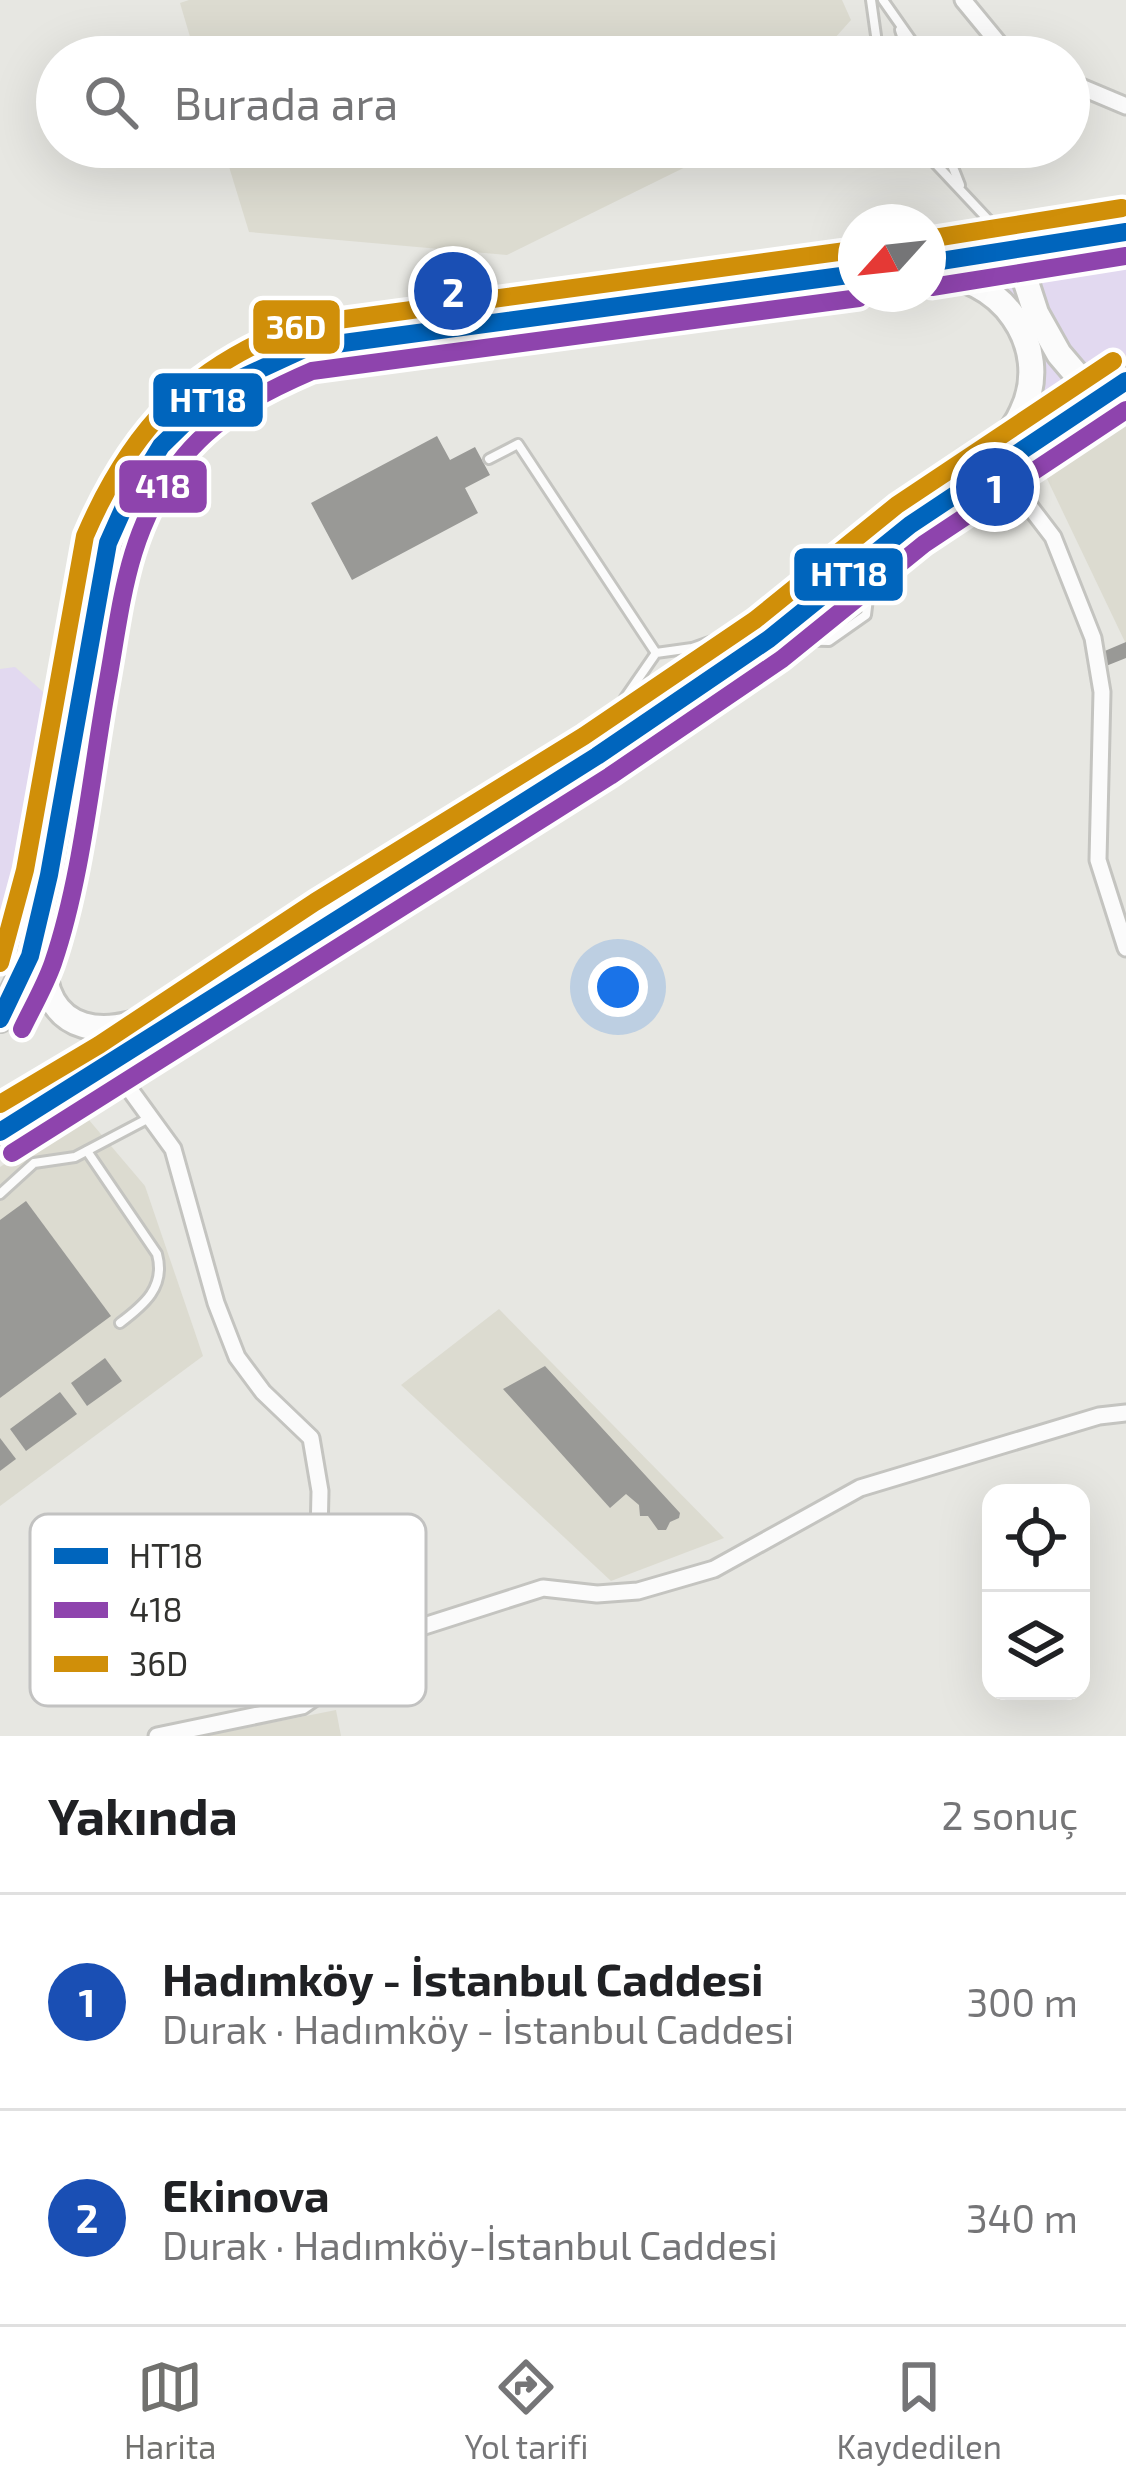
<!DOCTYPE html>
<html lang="tr">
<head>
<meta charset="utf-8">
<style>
	body { margin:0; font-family:"Exo 2",sans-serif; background:#f6f6f6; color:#202124 }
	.controls { position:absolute; right:36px; bottom:36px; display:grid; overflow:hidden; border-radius:24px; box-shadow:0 12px 48px #0002 }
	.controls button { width:108px; height:108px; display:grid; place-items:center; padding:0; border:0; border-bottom:3px solid #e0e0e0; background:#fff; color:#202124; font:60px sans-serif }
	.compass { position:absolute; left:838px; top:204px; width:108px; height:108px; border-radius:50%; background:#fff; box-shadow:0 12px 48px #0002; rotate:243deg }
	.you { position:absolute; left:618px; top:987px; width:42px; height:42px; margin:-30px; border:9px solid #fff; border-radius:50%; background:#1a73e8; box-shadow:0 0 0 18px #1a73e833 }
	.badge { display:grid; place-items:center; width:78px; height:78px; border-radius:50%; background:#71716e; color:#fff; font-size:39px; font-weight:700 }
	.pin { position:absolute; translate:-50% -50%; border:6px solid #fff; box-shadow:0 3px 12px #0006 }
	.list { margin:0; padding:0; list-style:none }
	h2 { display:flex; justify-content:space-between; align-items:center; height:156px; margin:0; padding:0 48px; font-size:51px }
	h2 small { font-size:39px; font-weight:400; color:#757577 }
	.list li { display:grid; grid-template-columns:78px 1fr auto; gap:36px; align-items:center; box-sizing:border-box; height:216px; padding:0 48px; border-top:3px solid #e0e0e0 }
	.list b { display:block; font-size:45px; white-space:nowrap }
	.list p { margin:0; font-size:39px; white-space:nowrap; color:#757577 }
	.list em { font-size:39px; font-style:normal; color:#757577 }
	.icon { flex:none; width:66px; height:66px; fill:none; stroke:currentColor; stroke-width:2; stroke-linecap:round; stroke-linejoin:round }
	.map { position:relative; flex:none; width:1126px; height:1736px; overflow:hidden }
	.search { position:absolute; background:#fff; box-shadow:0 12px 48px #0002; left:36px; right:36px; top:36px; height:132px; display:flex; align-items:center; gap:30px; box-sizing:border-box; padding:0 42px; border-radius:66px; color:#757577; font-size:45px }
	.sheet { height:588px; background:#fff }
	nav { display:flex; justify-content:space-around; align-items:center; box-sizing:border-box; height:168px; border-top:3px solid #e0e0e0; background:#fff; font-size:33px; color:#757577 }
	nav a { display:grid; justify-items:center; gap:6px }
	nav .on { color:#71716e }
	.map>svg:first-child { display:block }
	.built { fill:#dcdbd0 }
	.green { fill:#e2d9f0 }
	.building { fill:#999996 }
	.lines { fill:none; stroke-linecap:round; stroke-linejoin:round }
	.lane-casing { stroke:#c4c4c0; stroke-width:14 }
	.street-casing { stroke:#c4c4c0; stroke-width:21 }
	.primary-casing { stroke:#c4c4c0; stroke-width:30 }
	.lane { stroke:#fbfbfb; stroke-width:8 }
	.street { stroke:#fbfbfb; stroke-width:15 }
	.primary { stroke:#fbfbfb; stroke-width:24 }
	.bus-1-casing { stroke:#fff; stroke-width:27 }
	.bus-2-casing { stroke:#fff; stroke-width:27 }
	.bus-3-casing { stroke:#fff; stroke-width:27 }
	.bus-1 { stroke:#0065bd; stroke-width:18 }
	.bus-2 { stroke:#8e44ad; stroke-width:18 }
	.bus-3 { stroke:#d08f09; stroke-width:18 }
	.key { fill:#fff; stroke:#c2c2c1; stroke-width:3 }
	.key-label { font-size:33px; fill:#32322f }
	.line-badge { stroke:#fff; stroke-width:4.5 }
	.badge-label { font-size:33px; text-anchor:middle; font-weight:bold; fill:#fff }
</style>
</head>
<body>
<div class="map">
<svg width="1126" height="1736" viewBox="0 0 1126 1736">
	<rect width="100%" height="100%" fill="#e7e7e2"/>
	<g class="built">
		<path d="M 189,0 L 842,0 L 851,20 L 818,57 L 196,57 L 180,3 Z"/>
		<path d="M 223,147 L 726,147 L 507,255 L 249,232 Z"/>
		<path d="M 1126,416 L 1126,644 L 1039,462 Z"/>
		<path d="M 83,1113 L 145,1186 L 203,1356 L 0,1506 L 0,1167 Z"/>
		<path d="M 499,1309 L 724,1538 L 611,1581 L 401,1385 Z"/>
		<path d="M 336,1710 L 341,1736 L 205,1736 Z"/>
	</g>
	<g class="green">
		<path d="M 1126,250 L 1126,355 L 1026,424 L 1038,357 L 963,268 Z"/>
		<path d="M 15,667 L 59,706 L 10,938 L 0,944 L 0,669 Z"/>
	</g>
	<g class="building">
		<path d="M 437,436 L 450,460 L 475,447 L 490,475 L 465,488 L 478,513 L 352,580 L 311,503 Z"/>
		<path d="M 1126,642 L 1126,658 L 1106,666 L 1100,653 Z"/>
		<path d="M 26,1201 L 111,1316 L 0,1398 L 0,1220 Z"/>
		<path d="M 105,1358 L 122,1381 L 87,1406 L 71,1383 Z"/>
		<path d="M 545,1366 L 680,1513 L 679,1518 L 670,1522 L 666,1530 L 658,1530 L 648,1516 L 640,1516 L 639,1505 L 626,1494 L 610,1508 L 503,1389 Z"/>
		<path d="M 60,1392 L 77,1414 L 26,1451 L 10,1429 Z"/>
		<path d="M 0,1438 L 16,1459 L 0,1471 Z"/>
	</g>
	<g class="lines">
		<defs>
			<g id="lane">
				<path d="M 871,0 L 879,57"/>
				<path d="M 883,0 L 923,57"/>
				<path d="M 900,30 L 909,57"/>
				<path d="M 920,147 L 995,227 L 1126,215"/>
				<path d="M 945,147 L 960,185"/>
				<path d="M 489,459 L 518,444 L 656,653"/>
				<path d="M 782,640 L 829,641 L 866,615 L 872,566"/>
				<path d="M 604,742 L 625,698 L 656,653 L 692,648 L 783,616"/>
				<path d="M 87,1151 L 157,1254 C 166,1287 144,1305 120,1323"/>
				<path d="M 0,1194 L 34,1163 L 75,1157 L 151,1117"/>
			</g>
			<g id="street">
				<path d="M 963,0 L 1010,57"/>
				<path d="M 1069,82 L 1126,106"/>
				<path d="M 998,465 L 1053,537 L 1093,638 L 1102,692 L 1098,860 L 1126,948"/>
				<path d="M 112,1065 L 173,1149 L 216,1303 L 237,1357 L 263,1392 L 311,1438 L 320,1491 L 318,1581 L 322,1643 L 353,1655 L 418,1628 L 543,1588 L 597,1594 L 638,1591 L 714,1569 L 860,1488 L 1099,1416 L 1126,1413"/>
				<path d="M 157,1736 L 302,1706 L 334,1684 L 353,1655"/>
			</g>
			<g id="primary">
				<path d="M 1033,247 L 1023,273 L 1036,313 L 1059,354 L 1082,381 L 1106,394"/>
				<path d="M 928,263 L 1126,232"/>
				<path d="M 928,275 C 999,271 1054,346 1022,412 C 1013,433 996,448 979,463"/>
				<path d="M 44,939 C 34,1042 113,1045 183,1001"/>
				<path d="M 0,1019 L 30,956 L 49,875 L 108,543 C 150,440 201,387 306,348 L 856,274"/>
				<path d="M 0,1132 L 112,1065 L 328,922 L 597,756 L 769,639 L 910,525 L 1126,381"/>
			</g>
		</defs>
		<use href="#lane" class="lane-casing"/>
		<use href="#street" class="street-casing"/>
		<use href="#primary" class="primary-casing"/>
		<use href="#lane" class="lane"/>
		<use href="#street" class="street"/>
		<use href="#primary" class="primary"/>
		<defs>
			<g id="bus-1">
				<path d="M 928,263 L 1126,232"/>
				<path d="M 0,1019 L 30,956 L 49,875 L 108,543 L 124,507 L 161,446 L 208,400 L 237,380 L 306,348 L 856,274"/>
				<path d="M 0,1132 L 597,756 L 769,639 L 910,525 L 1126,381"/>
			</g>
			<g id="bus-2">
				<path d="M 932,287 L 1126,256"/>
				<path d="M 22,1029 C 32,1008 45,986 53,963 C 82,878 91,775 107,686 C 122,603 126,533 179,463 C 213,418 261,393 312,371 L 859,298"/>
				<path d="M 12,1153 L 610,776 L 782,659 L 924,544 L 1126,410"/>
			</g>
			<g id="bus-3">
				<path d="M 928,239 L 1122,208"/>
				<path d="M 0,963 L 25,870 L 85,536 C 131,429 190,366 301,325 L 853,250"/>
				<path d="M 0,1104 L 99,1045 L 315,902 L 584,736 L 755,620 L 897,505 L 1113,361"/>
			</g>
		</defs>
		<use href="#bus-1" class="bus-1-casing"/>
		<use href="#bus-2" class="bus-2-casing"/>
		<use href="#bus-3" class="bus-3-casing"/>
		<use href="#bus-1" class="bus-1"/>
		<use href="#bus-2" class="bus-2"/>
		<use href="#bus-3" class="bus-3"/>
	</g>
	<rect x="30" y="1514" width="396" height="192" rx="18" class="key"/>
	<rect x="54" y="1548" width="54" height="16" fill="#0065bd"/>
	<rect x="54" y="1602" width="54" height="16" fill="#8e44ad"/>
	<rect x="54" y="1656" width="54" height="16" fill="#d08f09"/>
	<g class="key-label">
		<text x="129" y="1568">HT18</text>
		<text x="129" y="1622">418</text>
		<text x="129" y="1676">36D</text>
	</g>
	<g class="line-badge">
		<rect x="251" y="298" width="91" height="58" rx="12" fill="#d08f09"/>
		<rect x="151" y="371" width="114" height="58" rx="12" fill="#0065bd"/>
		<rect x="117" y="458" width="92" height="57" rx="12" fill="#8e44ad"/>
		<rect x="792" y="546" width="113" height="57" rx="12" fill="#0065bd"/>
	</g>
	<g class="badge-label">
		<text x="296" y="339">36D</text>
		<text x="208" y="412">HT18</text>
		<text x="163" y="498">418</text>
		<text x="849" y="586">HT18</text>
	</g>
</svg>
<div class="controls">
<button><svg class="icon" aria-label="locate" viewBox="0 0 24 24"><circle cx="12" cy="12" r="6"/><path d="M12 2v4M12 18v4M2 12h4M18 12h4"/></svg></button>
<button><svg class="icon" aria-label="layers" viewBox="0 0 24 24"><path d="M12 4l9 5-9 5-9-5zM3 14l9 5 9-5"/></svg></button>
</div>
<svg class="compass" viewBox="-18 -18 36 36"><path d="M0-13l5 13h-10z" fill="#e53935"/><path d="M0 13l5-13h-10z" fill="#757577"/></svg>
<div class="you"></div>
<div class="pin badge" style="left:995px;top:487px;background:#1a4fb4">1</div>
<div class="pin badge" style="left:453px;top:291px;background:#1a4fb4">2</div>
<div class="search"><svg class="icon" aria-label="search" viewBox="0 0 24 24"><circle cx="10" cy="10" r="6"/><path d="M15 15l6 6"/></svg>Burada ara</div>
</div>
<section class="sheet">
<h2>Yakında<small>2 sonuç</small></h2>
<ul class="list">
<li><span class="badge" style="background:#1a4fb4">1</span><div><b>Hadımköy - İstanbul Caddesi</b><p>Durak · Hadımköy - İstanbul Caddesi</p></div><em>300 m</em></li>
<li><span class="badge" style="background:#1a4fb4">2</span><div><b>Ekinova</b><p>Durak · Hadımköy-İstanbul Caddesi</p></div><em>340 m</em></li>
</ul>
</section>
<nav>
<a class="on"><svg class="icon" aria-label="map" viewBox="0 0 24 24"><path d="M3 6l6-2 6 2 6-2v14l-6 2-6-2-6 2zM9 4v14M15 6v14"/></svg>Harita</a>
<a><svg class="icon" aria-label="directions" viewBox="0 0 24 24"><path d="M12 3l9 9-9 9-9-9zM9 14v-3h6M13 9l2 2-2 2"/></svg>Yol tarifi</a>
<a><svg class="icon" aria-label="saved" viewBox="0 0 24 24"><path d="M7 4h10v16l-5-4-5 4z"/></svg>Kaydedilen</a>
</nav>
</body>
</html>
